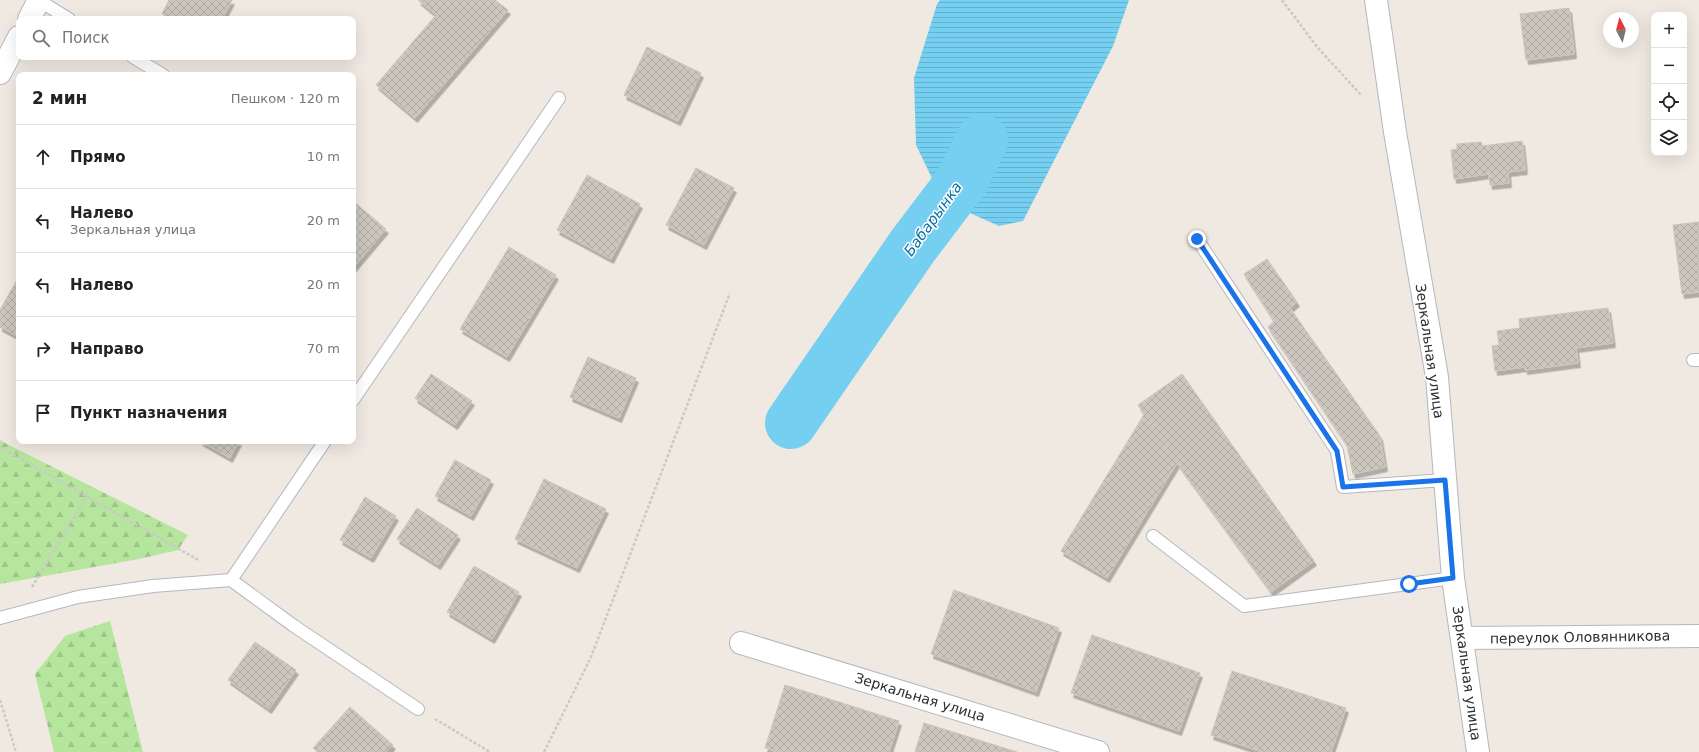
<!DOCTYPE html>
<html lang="ru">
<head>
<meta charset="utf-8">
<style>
	body { margin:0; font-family:"DejaVu Sans",sans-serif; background:#f2f2f2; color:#222 }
	.controls { position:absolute; right:12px; top:12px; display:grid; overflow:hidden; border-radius:8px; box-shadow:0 4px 16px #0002 }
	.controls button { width:36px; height:36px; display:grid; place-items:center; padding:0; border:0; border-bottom:1px solid #e0e0e0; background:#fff; color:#222; font:20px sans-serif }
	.compass { position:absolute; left:1603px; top:12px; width:36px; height:36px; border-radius:50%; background:#fff; box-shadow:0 4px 16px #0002; rotate:353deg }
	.stop { position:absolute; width:12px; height:12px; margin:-9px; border:3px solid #1a73e8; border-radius:50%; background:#fff }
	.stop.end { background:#1a73e8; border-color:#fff; box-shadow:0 1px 4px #0008 }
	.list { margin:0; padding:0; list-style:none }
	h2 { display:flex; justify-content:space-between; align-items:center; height:52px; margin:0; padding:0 16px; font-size:17px }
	h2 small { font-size:13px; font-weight:400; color:#767676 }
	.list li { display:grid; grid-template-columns:26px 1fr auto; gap:12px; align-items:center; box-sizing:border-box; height:64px; padding:0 16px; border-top:1px solid #e0e0e0 }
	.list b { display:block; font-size:15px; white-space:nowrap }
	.list p { margin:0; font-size:13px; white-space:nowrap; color:#767676 }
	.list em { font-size:13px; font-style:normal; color:#767676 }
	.icon { flex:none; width:22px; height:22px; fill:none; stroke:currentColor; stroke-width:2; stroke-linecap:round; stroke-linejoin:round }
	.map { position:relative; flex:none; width:1699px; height:752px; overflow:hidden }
	.search { position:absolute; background:#fff; box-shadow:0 4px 16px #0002; left:16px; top:16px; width:340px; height:44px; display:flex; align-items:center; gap:10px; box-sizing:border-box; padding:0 14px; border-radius:8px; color:#767676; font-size:15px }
	.panel { position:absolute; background:#fff; box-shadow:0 4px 16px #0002; left:16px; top:72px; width:340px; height:372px; border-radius:8px }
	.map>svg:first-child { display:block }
	.forest { fill:url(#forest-firs) }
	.water { fill:url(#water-rules) }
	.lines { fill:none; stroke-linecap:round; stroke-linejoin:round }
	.river { stroke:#75cff0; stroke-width:52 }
	.building { fill:url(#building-cross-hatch); stroke:#cbc5ba; filter:url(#shadow) }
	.lane-casing { stroke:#b4b7c1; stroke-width:14 }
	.street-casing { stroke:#b4b7c1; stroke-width:24 }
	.path { stroke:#c9c9c9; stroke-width:2.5; stroke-dasharray:3 2; stroke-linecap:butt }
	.lane { stroke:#fff; stroke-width:12 }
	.street { stroke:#fff; stroke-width:22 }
	.route { stroke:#1a73e8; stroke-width:5 }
	.labels { text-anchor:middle; stroke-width:3; stroke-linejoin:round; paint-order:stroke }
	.street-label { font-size:14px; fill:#2e2e2e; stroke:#fff }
	.water-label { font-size:15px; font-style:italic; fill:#0d6fa3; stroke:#fff }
</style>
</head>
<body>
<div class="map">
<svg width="1699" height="752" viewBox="0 0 1699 752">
	<defs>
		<pattern id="forest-firs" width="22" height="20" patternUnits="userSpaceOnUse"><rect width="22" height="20" fill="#b6e59e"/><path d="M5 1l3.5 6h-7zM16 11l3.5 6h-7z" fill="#9dc588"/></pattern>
		<pattern id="water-rules" width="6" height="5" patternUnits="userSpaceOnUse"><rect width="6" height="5" fill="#75cff0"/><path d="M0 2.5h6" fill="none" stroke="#66b2ce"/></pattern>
		<pattern id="building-cross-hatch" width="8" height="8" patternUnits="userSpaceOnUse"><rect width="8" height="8" fill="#cbc7bf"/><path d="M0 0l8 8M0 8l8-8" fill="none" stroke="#afaba4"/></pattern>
		<filter id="shadow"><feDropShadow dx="2.5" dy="4.5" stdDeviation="0" flood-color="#0004"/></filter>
	</defs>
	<rect width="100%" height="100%" fill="#efe9e1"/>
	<g class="forest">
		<path d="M 0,440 L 7,444 L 188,535 L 178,550 L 139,559 L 0,584 Z"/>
		<path d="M 110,621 L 143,752 L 54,752 L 35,674 L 65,636 Z"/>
	</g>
	<path class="water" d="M 940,0 L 1129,0 L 1113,46 L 1023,221 L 999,226 L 943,201 L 916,145 L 914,78 L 937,4 Z"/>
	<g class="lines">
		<path class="river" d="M 791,423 L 912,247 L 962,181 L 982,140"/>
	</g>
	<g class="building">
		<path d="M 169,0 L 232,0 L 222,19 L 172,19 L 162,14 Z"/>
		<path d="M 418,0 L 495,0 L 508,10 L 415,118 L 376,85 L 436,15 Z"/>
		<path d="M 1569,8 L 1574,54 L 1526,60 L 1520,14 Z"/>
		<path d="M 647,47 L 701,73 L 678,121 L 624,95 Z"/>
		<path d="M 1522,141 L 1525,170 L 1508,172 L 1509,183 L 1490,185 L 1489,174 L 1454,179 L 1451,150 L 1457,149 L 1457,144 L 1481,142 L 1482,146 Z"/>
		<path d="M 696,168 L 734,188 L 704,245 L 666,225 Z"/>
		<path d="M 587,175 L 640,204 L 611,259 L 557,230 Z"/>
		<path d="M 353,201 L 386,229 L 353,268 Z"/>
		<path d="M 1699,222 L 1699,292 L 1682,294 L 1673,225 Z"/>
		<path d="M 509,247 L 556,275 L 507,357 L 460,329 Z"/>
		<path d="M 1267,259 L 1297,302 L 1290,308 L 1380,436 L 1385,467 L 1353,474 L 1347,445 L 1268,327 L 1274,321 L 1244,274 Z"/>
		<path d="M 19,276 L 19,337 L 0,327 L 0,310 Z"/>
		<path d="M 1608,308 L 1613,343 L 1576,348 L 1578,363 L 1525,370 L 1525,367 L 1495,371 L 1492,346 L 1499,345 L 1497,331 L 1520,328 L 1519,319 Z"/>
		<path d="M 588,357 L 636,378 L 619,418 L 570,397 Z"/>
		<path d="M 431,374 L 472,401 L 455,425 L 415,398 Z"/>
		<path d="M 1182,374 L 1314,561 L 1271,592 L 1177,463 L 1138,405 Z"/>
		<path d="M 1145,413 L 1177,463 L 1107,578 L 1061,551 Z"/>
		<path d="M 200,441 L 239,441 L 230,458 Z"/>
		<path d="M 455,460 L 491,480 L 471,516 L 435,496 Z"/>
		<path d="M 544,479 L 606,509 L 577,568 L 515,539 Z"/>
		<path d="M 365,497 L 396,516 L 371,558 L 340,540 Z"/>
		<path d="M 417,508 L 458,535 L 438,565 L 397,539 Z"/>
		<path d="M 474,566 L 519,592 L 492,639 L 447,612 Z"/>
		<path d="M 954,590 L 1059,628 L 1036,692 L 931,654 Z"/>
		<path d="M 1092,635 L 1200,673 L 1179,731 L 1071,693 Z"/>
		<path d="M 255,642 L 296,670 L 269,709 L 228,680 Z"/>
		<path d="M 1232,671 L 1346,708 L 1331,752 L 1262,752 L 1211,735 Z"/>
		<path d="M 785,685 L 899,721 L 889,752 L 778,752 L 765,748 Z"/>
		<path d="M 350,707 L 393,745 L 386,752 L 318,752 L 313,748 Z"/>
		<path d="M 924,723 L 1017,752 L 915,752 Z"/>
	</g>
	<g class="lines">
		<defs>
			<g id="lane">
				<path d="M 38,0 L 69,19"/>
				<path d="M 133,57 L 163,75"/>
				<path d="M 1197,239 L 1337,451 L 1343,487 L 1445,480"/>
				<path d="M 1693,360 L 1699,360"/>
				<path d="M 353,400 L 559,98"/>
				<path d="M 1153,536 L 1244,606 L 1453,578"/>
				<path d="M 231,580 L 325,441"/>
				<path d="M 0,618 L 78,597 L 153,586 L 231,580 L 294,626 L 418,709"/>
			</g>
			<g id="street">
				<path d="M 1376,0 L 1395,132 L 1437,377 L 1453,578 L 1478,752"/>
				<path d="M 29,19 L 39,0"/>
				<path d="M 0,73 L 19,37"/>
				<path d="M 1462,638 L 1699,636"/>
				<path d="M 741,643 L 1098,752"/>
			</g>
		</defs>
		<use href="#lane" class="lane-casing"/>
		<use href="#street" class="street-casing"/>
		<g class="path">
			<path d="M 1282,0 L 1318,48 L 1362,96"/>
			<path d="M 0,447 L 200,561"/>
			<path d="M 32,587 L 87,496"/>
			<path d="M 0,700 L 16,752"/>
			<path d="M 435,719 L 490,752"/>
			<path d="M 544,752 L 591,657 L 730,293"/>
		</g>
		<use href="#lane" class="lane"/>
		<use href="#street" class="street"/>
	</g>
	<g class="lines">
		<path class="route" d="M 1197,239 L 1337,451 L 1343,487 L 1445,480 L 1453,578 L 1409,584"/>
	</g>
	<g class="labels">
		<g class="street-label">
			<text transform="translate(1430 351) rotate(82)" y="5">Зеркальная улица</text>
			<text transform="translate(1580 637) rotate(-1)" y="5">переулок Оловянникова</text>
			<text transform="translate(1467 673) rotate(82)" y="5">Зеркальная улица</text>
			<text transform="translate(920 697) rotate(17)" y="5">Зеркальная улица</text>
		</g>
		<g class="water-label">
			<text transform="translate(933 219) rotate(-54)" y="5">Бабарынка</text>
		</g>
	</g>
</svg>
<div class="controls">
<button>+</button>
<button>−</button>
<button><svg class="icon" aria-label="locate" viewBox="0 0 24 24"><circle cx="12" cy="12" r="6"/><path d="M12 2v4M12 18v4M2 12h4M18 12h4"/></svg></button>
<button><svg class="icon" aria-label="layers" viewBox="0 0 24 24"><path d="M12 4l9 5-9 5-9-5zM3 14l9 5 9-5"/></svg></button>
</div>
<svg class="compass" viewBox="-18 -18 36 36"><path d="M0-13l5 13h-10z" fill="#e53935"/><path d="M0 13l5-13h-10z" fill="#767676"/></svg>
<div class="stop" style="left:1409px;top:584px"></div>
<div class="stop end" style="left:1197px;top:239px"></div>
<div class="search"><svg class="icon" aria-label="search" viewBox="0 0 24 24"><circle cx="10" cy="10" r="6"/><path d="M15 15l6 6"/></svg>Поиск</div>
<section class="panel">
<h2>2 мин<small>Пешком · 120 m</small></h2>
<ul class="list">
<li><svg class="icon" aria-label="ahead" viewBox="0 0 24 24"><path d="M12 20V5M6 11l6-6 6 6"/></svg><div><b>Прямо</b></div><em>10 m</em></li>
<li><svg class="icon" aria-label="left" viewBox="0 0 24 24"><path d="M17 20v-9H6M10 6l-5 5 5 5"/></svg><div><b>Налево</b><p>Зеркальная улица</p></div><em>20 m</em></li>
<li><svg class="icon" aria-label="left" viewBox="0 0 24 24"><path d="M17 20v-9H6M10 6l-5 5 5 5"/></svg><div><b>Налево</b></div><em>20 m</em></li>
<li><svg class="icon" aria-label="right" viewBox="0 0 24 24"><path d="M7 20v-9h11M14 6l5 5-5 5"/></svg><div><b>Направо</b></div><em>70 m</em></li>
<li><svg class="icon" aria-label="arrive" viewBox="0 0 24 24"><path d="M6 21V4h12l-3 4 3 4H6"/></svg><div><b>Пункт назначения</b></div></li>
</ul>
</section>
</div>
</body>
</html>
